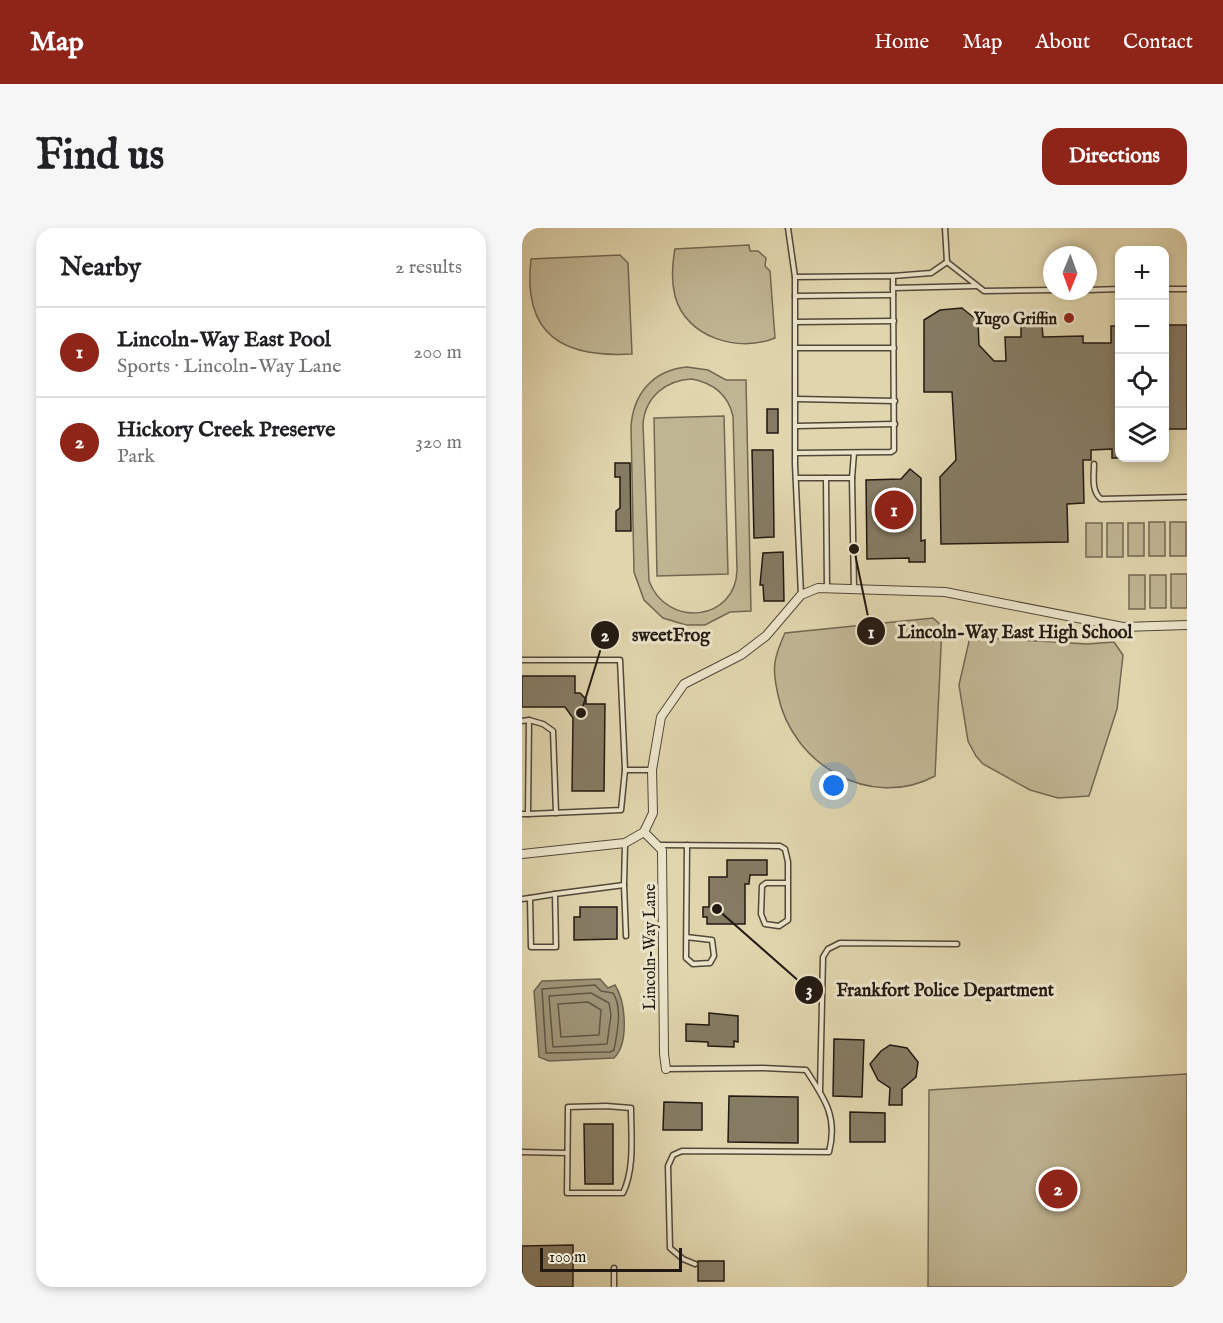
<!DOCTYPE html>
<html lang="en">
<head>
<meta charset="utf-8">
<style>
	body { margin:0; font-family:"IM FELL English",serif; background:#f6f6f6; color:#202124 }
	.controls { position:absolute; right:18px; top:18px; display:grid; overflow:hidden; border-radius:12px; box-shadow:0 3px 9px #0003 }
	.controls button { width:54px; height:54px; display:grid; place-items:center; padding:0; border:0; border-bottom:2px solid #e0e0e0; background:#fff; color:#202124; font:30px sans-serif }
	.compass { position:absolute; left:521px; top:18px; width:54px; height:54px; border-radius:50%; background:#fff; box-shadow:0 3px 9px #0003; rotate:181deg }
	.scale { position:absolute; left:18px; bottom:15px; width:142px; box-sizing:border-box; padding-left:6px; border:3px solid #221912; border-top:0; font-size:16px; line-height:21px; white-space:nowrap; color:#221912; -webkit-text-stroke:4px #ebe4ca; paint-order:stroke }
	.you { position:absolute; left:312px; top:558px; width:21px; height:21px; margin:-15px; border:4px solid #fff; border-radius:50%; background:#1a73e8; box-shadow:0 0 0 9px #1a73e833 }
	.badge { display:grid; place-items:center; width:39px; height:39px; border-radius:50%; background:#8f2418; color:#fff; font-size:20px; font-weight:700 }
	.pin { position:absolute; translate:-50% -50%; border:3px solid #fff; box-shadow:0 2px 6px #0006 }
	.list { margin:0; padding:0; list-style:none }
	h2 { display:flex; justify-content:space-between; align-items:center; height:78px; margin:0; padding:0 24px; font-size:26px }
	h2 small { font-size:20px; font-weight:400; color:#757577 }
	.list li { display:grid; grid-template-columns:39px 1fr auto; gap:18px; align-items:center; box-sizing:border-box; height:90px; padding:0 24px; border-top:2px solid #e0e0e0 }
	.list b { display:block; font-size:22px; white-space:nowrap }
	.list p { margin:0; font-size:20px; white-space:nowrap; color:#757577 }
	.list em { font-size:20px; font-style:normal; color:#757577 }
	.icon { flex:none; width:33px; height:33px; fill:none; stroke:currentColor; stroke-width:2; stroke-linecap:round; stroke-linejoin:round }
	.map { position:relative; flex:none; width:665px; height:1059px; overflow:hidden; border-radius:18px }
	header { display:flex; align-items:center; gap:36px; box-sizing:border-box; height:84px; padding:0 30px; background:#8f2418; color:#fff }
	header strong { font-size:28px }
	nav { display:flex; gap:33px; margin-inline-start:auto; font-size:21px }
	.intro { display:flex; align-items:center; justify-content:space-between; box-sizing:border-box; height:144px; padding:0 36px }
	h1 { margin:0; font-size:42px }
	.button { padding:15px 27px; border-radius:18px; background:#8f2418; color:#fff; font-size:21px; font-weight:700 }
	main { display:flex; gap:36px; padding:0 36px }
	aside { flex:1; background:#fff; border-radius:18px; box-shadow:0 3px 9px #0003 }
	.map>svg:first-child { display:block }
	.green { fill:#c0b593; stroke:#716752; stroke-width:1.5; fill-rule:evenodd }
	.water { fill:#9f9578; stroke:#6d634f; stroke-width:1.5 }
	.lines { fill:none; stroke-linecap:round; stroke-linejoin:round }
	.shore { stroke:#605745; stroke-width:1.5 }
	.building { fill:#857b63; stroke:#221912; stroke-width:1.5 }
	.service-casing { stroke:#524839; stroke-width:7 }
	.minor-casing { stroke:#524839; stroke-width:10 }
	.service { stroke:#ebe4ca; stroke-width:4 }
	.minor { stroke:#ebe4ca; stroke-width:8 }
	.poi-dot { fill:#8f2418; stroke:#ebe4ca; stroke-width:2 }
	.labels { text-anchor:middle; stroke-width:6; stroke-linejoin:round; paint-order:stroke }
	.poi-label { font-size:16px; font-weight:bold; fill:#221912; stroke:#ebe4ca; text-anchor:end }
	.street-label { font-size:16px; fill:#221912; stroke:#ebe4ca }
	.leader { fill:none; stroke:#221912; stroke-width:2 }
	.callout-dot { fill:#221912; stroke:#ebe4ca; stroke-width:2 }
	.mark-label { font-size:18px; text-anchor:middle; font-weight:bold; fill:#fff }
	.callout-label { font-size:18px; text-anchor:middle; font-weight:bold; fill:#221912; stroke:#ebe4ca; stroke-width:6; stroke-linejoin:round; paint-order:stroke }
</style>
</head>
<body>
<header>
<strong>Map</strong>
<nav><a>Home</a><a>Map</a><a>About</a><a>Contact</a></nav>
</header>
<div class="intro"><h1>Find us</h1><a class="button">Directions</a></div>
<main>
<aside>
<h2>Nearby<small>2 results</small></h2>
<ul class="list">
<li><span class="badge">1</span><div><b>Lincoln-Way East Pool</b><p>Sports · Lincoln-Way Lane</p></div><em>200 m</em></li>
<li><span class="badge">2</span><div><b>Hickory Creek Preserve</b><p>Park</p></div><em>320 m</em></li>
</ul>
</aside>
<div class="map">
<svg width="665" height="1059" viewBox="0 0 665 1059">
	<rect width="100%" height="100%" fill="#e0d5ad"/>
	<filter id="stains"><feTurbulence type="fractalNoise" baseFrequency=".00333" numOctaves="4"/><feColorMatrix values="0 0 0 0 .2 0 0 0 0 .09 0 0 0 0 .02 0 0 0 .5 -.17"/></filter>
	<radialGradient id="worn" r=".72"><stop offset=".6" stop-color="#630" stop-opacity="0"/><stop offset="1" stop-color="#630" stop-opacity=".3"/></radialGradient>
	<g class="green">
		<path d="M 227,17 L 228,23 L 236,23 L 244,30 L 243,38 L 248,43 L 253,110 C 217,125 164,110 153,68 C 149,52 150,37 153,21 Z"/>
		<path d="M 98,27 L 106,35 L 110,126 C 42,130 0,108 9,31 Z"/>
		<path d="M 165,139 L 186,142 L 204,152 L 224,152 L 229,383 L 208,384 L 183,397 L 164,397 L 141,390 L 122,372 L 112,344 L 109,199 C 111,166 131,142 165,139 ZM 170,151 C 191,155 206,167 211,188 L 215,342 C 214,393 145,401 127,353 L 121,196 C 123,169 144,152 170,151 Z"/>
		<path d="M 202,188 L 206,346 L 135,348 L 132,190 Z"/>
		<rect x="627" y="294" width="16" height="34"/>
		<rect x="648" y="294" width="16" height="34"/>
		<rect x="564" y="295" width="16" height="34"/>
		<rect x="585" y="295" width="16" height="34"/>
		<rect x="606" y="295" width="16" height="33"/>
		<rect x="649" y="346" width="16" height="34"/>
		<rect x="607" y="347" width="16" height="34"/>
		<rect x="628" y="347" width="16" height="33"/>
		<path d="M 411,390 L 420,398 L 413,548 C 348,583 270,536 256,467 C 254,457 251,445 253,435 C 254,425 259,414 263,405 Z"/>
		<path d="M 448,409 L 565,416 L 592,414 L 601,427 L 595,481 L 567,568 L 536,570 L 508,562 L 461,536 L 454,528 L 446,513 L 437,457 Z"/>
		<path d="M 665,846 L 665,1059 L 406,1059 L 407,862 Z"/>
	</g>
	<path class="water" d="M 78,751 L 86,760 L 93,757 C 104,774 107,816 92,830 L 27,833 L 17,829 L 12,763 L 20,753 Z"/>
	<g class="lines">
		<g class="shore">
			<path d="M 73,757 L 79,763 L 91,765 C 101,780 95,805 92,822 L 88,824 L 24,825 L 20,761 Z"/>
			<path d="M 69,765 L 87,775 L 89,787 L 85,816 L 31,819 L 27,768 Z"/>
			<path d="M 66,774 L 79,782 L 77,807 L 39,809 L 36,776 Z"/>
		</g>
	</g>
	<g class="building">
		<path d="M 440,80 L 456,93 L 457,117 L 472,133 L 484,133 L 483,109 L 499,109 L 499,98 L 520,97 L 521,109 L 561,108 L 561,115 L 589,115 L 589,98 L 597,98 L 597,230 L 590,230 L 590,221 L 569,222 L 569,232 L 561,232 L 562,275 L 545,276 L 546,314 L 419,316 L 418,249 L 434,232 L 430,164 L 402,164 L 402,92 L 418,82 Z"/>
		<rect x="642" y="97" width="23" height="104"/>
		<rect x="245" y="181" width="11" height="24"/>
		<path d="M 230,222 L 251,222 L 252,309 L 232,310 Z"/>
		<path d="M 93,235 L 108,235 L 109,303 L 94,303 L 94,283 L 98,280 L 98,249 L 93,249 Z"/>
		<path d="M 388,241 L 399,250 L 399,313 L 403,312 L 403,334 L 387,334 L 387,330 L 345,331 L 344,252 L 379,251 Z"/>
		<path d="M 261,324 L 262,373 L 242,373 L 241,357 L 238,357 L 241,325 Z"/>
		<path d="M 0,448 L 53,448 L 53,465 L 58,465 L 64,471 L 64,476 L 83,476 L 82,563 L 50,563 L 51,490 L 43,479 L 0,479 Z"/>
		<path d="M 205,632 L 245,632 L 245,647 L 228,647 L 227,656 L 223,656 L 223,696 L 185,696 L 185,689 L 181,689 L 181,679 L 187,679 L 187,649 L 205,649 Z"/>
		<path d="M 58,679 L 95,679 L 95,711 L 52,712 L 52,689 L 58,689 Z"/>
		<path d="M 187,785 L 216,788 L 216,814 L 212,813 L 212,819 L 186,818 L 186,814 L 164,813 L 164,796 L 187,797 Z"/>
		<path d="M 312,811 L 342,812 L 340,869 L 311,868 Z"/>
		<path d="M 368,817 L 385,820 L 396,834 L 394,849 L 380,861 L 380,877 L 367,877 L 368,860 L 356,852 L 348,836 L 359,823 Z"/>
		<path d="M 207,868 L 276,869 L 276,915 L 206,914 Z"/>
		<path d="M 142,874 L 180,875 L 180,902 L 141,902 Z"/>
		<path d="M 328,884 L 363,885 L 363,914 L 328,914 Z"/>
		<path d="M 62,896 L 91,896 L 91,956 L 63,956 Z"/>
		<path d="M 51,1017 L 51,1059 L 0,1059 L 0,1018 Z"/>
		<rect x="176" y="1033" width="26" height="20"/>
	</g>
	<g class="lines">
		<defs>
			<g id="service">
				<path d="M 266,0 L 273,49"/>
				<path d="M 423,0 L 425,34 L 462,63 L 530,62"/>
				<path d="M 371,48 L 409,45 L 425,34"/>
				<path d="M 371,60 L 454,58"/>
				<path d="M 642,61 L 665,61"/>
				<path d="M 566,62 L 598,61"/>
				<path d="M 273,68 L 371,67"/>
				<path d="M 274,94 L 372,93"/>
				<path d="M 275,120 L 372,120"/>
				<path d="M 275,171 L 373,173"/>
				<path d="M 275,198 L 373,196"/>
				<path d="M 274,225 L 369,224 L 372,222 L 371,48 L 273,49 L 273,236 L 279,367"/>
				<path d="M 572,236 C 572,248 569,263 579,271 L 665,269"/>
				<path d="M 274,250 L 330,250"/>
				<path d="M 304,250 L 305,360"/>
				<path d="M 332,361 L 330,250 L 332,225"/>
				<path d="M 0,432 L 98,432 L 103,542 L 99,582 L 6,586 L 7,492 L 0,493"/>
				<path d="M 7,492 L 21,496 L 31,503 L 34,585"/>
				<path d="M 103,542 L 130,542"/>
				<path d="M 0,586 L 6,586"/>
				<path d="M 138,617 L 258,618 L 263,621 L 266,634 L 266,692 L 257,698 L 243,696 L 239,686 L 240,658 L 244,655 L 266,655"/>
				<path d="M 102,657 L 104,708"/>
				<path d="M 8,670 L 33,666"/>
				<path d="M 0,671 L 8,670 L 9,719 L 34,719 L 33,666 L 102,657 L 103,616"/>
				<path d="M 164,709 L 190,712 L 192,728 L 188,735 L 171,736 L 164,730 L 165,617"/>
				<path d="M 145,841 L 241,840 L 284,842 C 303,871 316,889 307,924 L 160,923 L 151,927 L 146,938 L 148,1020 L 161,1031 L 173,1036"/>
				<path d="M 298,863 L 301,729 L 306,721 L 318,715 L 435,716"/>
				<path d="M 84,878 L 109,880 C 109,907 113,940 101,965 L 45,965 L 46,879 Z"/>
				<path d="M 0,924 L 44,925"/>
				<path d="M 92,1040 L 92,1059"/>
			</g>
			<g id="minor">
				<path d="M 122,604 L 140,622 L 142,826 L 144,841"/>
				<path d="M 0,626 L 103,615 L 122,604 L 131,585 L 130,542 L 139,489 L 162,456 L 219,427 L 244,408 L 279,367 L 296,360 L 423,364 L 601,399 L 665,397"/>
			</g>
		</defs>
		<use href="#service" class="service-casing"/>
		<use href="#minor" class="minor-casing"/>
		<use href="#service" class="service"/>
		<use href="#minor" class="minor"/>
	</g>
	<circle class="poi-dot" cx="547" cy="90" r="6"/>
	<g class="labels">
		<g class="poi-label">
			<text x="535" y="96">Yugo Griffin</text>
		</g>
		<g class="street-label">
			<text transform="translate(127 719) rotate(-90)" y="6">Lincoln-Way Lane</text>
		</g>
	</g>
	<path class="leader" d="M332 321L349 403M59 485L83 407M195 681L287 762"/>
	<g class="callout-dot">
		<circle cx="332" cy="321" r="6"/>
		<circle cx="59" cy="485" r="6"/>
		<circle cx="195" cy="681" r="6"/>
		<circle cx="349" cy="403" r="15"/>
		<circle cx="83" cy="407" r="15"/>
		<circle cx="287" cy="762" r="15"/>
	</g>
	<g class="mark-label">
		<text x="349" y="410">1</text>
		<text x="83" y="413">2</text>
		<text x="287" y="768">3</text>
	</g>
	<g class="callout-label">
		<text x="493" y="410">Lincoln-Way East High School</text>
		<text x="149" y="413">sweetFrog</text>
		<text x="423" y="768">Frankfort Police Department</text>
	</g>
	<rect width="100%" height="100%" filter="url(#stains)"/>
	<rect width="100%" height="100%" fill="url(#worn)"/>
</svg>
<div class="controls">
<button>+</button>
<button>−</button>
<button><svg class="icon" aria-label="locate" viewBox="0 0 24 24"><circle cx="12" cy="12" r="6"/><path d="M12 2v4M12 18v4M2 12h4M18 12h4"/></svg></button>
<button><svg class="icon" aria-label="layers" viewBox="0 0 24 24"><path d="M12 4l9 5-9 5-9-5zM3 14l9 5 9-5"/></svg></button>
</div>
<svg class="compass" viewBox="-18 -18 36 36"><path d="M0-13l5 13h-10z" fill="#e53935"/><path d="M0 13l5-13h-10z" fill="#757577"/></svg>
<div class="scale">100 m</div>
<div class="you"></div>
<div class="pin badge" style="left:372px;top:282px">1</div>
<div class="pin badge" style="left:536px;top:961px">2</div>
</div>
</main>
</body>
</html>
